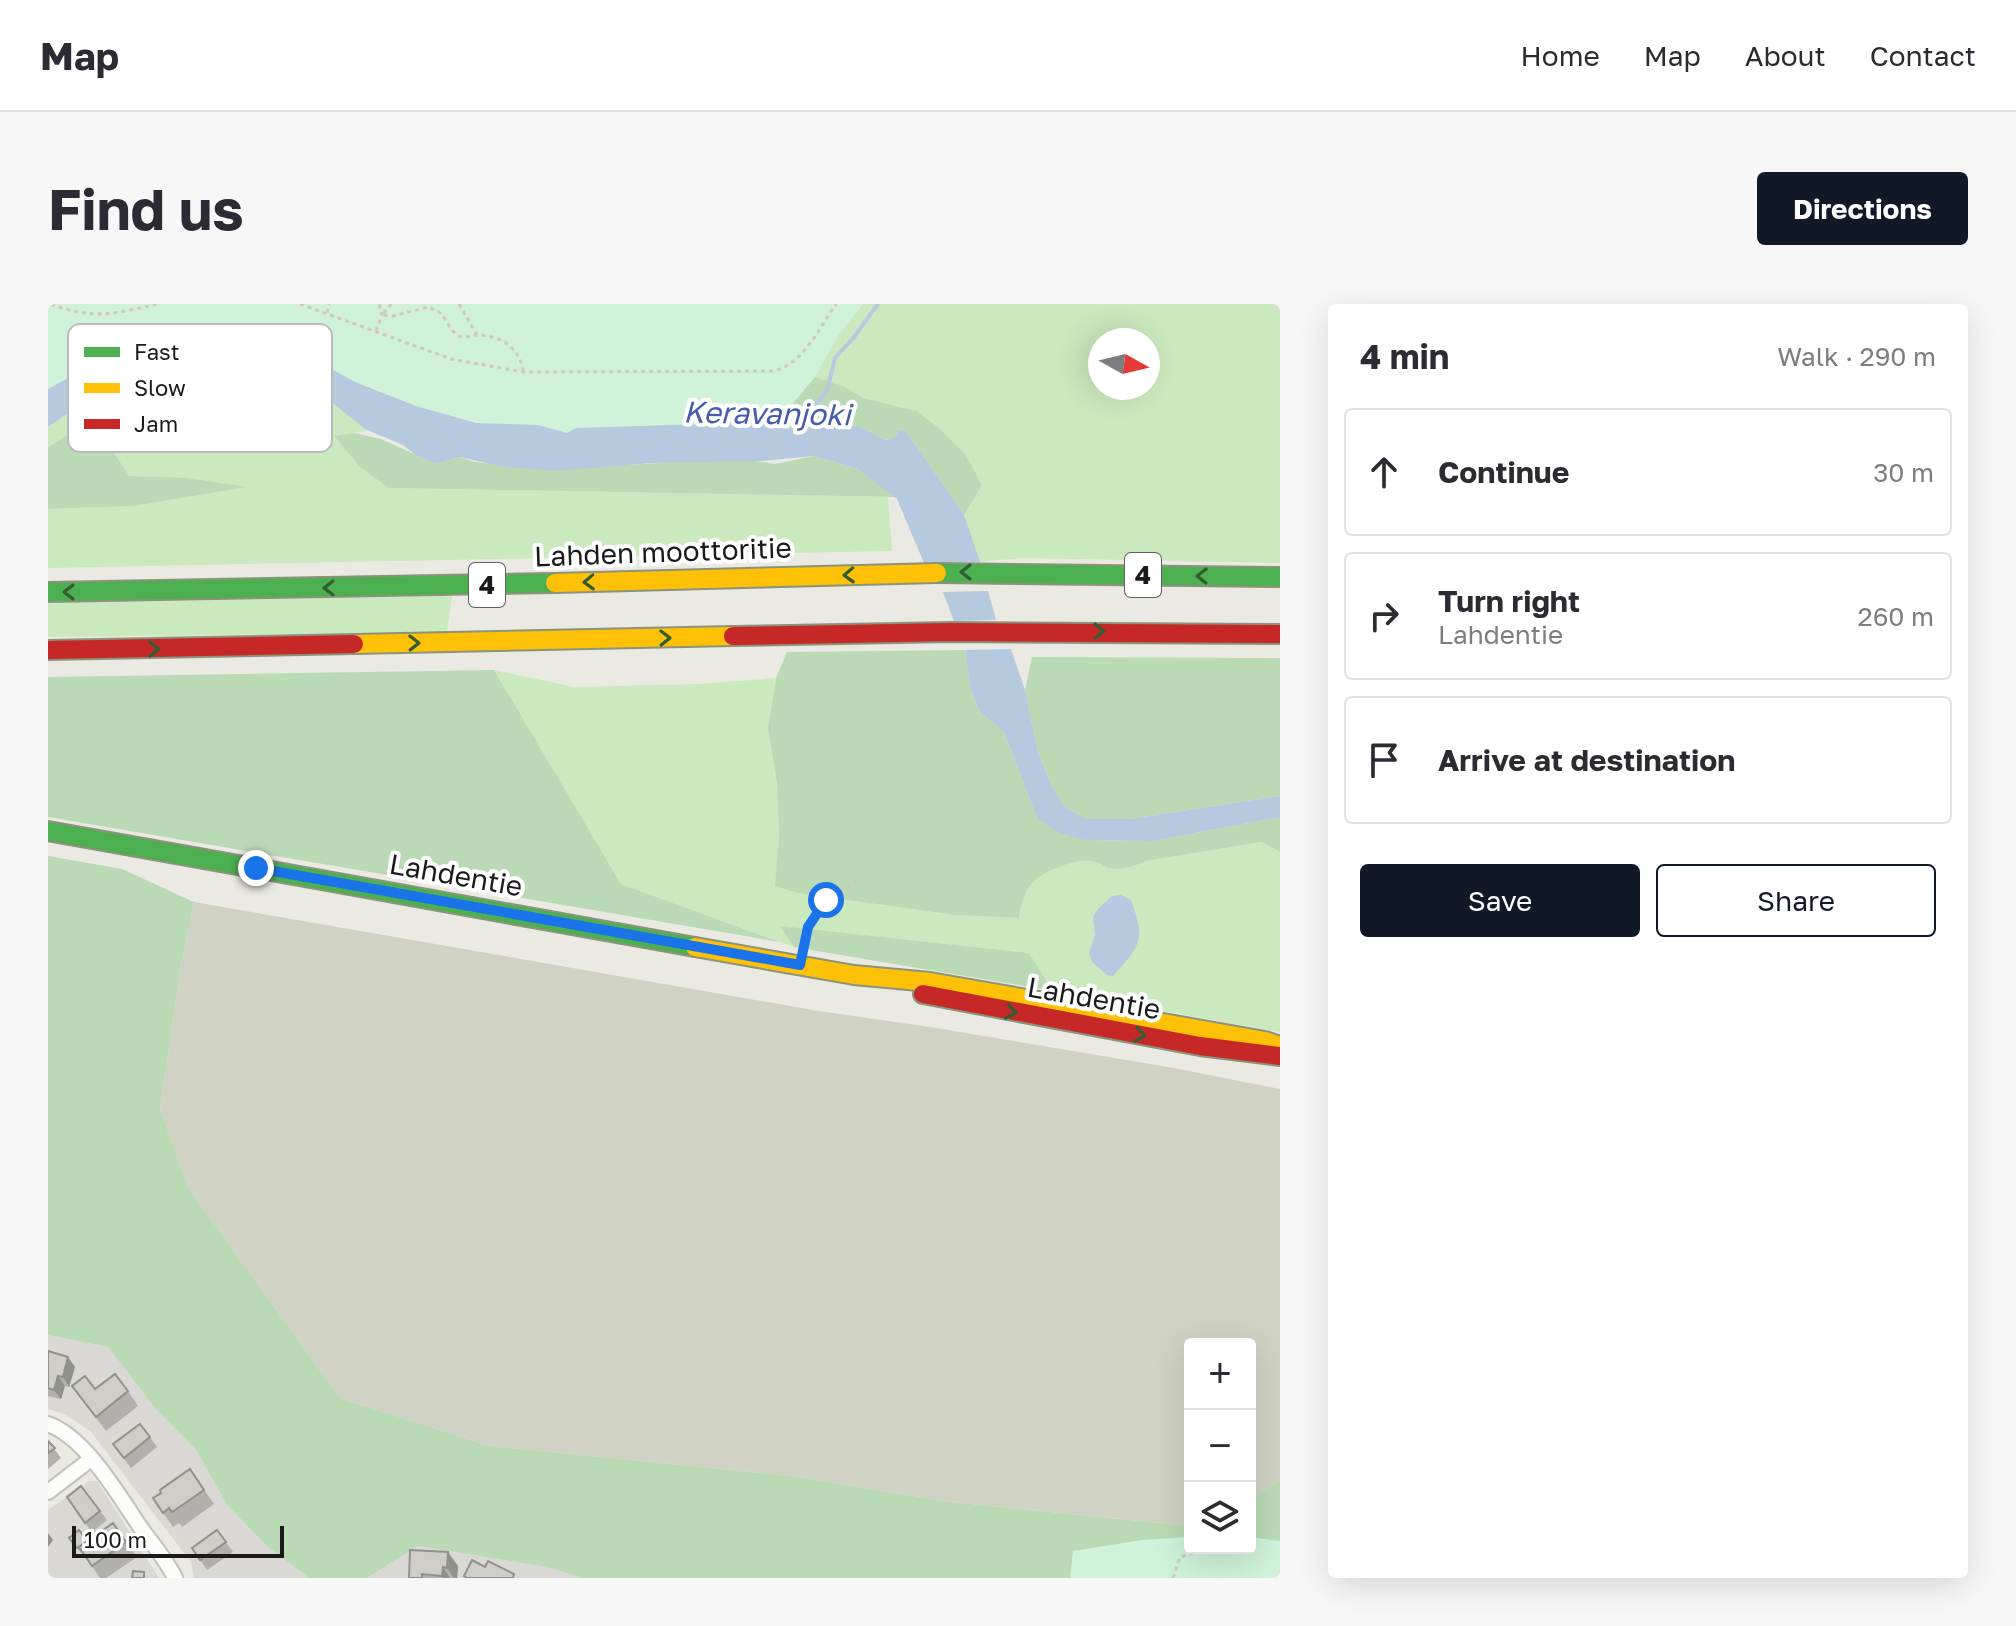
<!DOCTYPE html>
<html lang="en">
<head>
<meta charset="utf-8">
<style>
	body { margin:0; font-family:"Golos Text",sans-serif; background:#f7f7f7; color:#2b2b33 }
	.controls { position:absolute; right:24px; bottom:24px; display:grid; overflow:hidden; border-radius:8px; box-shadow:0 8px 32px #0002 }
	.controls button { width:72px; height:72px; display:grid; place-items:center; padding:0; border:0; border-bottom:2px solid #e1e1e2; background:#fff; color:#2b2b33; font:40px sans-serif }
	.compass { position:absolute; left:1040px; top:24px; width:72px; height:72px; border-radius:50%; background:#fff; box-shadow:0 8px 32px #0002; rotate:98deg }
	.scale { position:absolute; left:24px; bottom:20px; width:212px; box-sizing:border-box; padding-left:8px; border:4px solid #1a1a1a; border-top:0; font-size:22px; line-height:28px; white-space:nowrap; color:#1a1a1a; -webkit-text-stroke:6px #fff; paint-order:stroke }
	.stop { position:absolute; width:24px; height:24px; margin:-18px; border:6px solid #1a73e8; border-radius:50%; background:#fff }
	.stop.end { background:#1a73e8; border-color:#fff; box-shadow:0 2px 8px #0008 }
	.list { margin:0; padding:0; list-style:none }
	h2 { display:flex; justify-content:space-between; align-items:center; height:104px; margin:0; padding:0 32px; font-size:34px }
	h2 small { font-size:26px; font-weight:400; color:#7c7c81 }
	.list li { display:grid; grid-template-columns:52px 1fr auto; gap:24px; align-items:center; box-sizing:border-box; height:128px; margin:0 16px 16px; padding:0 16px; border:2px solid #e1e1e2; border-radius:8px }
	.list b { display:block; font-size:30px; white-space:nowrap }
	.list p { margin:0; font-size:26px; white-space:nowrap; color:#7c7c81 }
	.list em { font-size:26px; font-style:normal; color:#7c7c81 }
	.actions { display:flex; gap:16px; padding:24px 32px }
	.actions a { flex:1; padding:18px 0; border:2px solid #111827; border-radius:8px; text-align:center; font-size:28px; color:#111827 }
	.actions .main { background:#111827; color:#fff }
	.icon { flex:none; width:44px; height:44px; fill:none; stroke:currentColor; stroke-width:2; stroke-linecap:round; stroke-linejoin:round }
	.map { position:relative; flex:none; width:1232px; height:1274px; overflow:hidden; border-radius:8px }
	header { display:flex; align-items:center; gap:48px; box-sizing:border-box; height:112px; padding:0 40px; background:#fff; border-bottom:2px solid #e1e1e2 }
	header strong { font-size:38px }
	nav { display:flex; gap:44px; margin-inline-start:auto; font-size:28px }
	.intro { display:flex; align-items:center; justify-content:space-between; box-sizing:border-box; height:192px; padding:0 48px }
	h1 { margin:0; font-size:56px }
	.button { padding:20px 36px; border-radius:8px; background:#111827; color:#fff; font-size:28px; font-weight:700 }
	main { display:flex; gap:48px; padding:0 48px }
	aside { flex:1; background:#fff; border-radius:8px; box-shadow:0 8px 32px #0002 }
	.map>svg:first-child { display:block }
	.residential { fill:#d9d8d4 }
	.construction { fill:#d0d3c4 }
	.grass { fill:#cbe9bf; fill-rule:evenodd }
	.forest { fill:#badab6 }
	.park { fill:#cff2d8 }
	.water { fill:#b5cade }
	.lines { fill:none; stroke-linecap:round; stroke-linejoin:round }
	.stream { stroke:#b5cade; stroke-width:4 }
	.street-casing { stroke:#c2c1be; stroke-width:18 }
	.fast-casing { stroke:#8b937b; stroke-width:22 }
	.slow-casing { stroke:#8b937b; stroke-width:22 }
	.jam-casing { stroke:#8b937b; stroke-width:22 }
	.path { stroke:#d2c7c0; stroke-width:3; stroke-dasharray:4 4; stroke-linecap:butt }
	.street { stroke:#fcfcfb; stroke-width:14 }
	.fast { stroke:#4caf50; stroke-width:18 }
	.slow { stroke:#ffc107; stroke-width:18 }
	.jam { stroke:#c62828; stroke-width:18 }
	.wall { fill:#b1b0ac }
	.shaded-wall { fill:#90908c }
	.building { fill:#cecdc8; stroke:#90908c; stroke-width:2 }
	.oneway { stroke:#305d32 }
	.route { stroke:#1a73e8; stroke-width:10 }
	.labels { text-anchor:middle; stroke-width:8; stroke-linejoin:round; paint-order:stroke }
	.shield { fill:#fff; stroke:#5f5f5f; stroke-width:2 }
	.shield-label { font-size:26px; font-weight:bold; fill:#1a1a1a }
	.street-label { font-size:28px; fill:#1a1a1a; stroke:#fff }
	.water-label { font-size:30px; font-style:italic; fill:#465cab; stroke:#fff }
	.key { fill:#fff; stroke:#bababa; stroke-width:2 }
	.key-label { font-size:22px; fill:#1a1a1a }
</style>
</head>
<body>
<header>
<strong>Map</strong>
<nav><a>Home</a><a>Map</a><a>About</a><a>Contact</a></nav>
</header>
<div class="intro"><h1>Find us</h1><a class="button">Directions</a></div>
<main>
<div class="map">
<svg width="1232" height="1274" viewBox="0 0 1232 1274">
	<rect width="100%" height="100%" fill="#eae9e2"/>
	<g class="residential">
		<path d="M 0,1031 L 60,1043 L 107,1104 L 148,1146 L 179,1201 L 220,1243 L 261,1274 L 146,1274 L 143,1258 L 43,1128 L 18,1111 L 0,1105 Z"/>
		<path d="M 41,1177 L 49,1177 L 111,1274 L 0,1274 L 0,1206 Z"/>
		<path d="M 370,1242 L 499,1263 L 535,1274 L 319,1274 Z"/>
	</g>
	<path class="construction" d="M 146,598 L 771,707 L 882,723 L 1126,764 L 1232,785 L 1232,1176 L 1202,1196 L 1202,1040 L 1142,1040 L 1142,1222 L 903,1198 L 744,1172 L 442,1142 L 292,1094 L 141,885 L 112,805 L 133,661 Z"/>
	<g class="grass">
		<path d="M 794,0 L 1232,0 L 1232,259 L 976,254 L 928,258 L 916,211 L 934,181 L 868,107 L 815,94 L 798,83 L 740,68 ZM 1052,36 L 1100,36 L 1100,84 L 1052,84 Z"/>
		<path d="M 149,47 C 186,49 228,61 261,80 C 282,93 301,111 320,126 L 286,133 L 341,184 L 840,193 L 844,247 L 0,264 L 0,205 L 86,202 L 196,183 L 81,172 L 64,145 L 71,90 L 37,120 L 0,143 L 0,123 C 13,116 23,105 36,97 C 76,71 101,58 149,47 Z"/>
		<path d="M 404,292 L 399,328 L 0,333 L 0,297 Z"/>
		<path d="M 446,366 L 526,383 L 652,380 L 728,374 L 720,424 L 729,480 L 731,532 L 728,582 L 749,589 L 907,611 L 971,614 C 973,603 974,593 980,584 C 992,564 1026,553 1048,558 C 1052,559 1056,563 1060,564 C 1072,567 1086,563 1097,557 L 1214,538 L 1232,548 L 1232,728 L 1005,687 L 981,649 L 733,623 L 746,643 L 573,580 L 0,457 L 554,549 Z"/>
	</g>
	<g class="forest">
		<path d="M 767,73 L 798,83 L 815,94 L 868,107 L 891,124 L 917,150 L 934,181 L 916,211 L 858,127 L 851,126 L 846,134 L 838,136 L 810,122 L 778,118 L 754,128 L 716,118 Z"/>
		<path d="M 72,89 L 64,145 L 81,172 L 139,174 L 199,183 L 86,202 L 0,205 L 0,143 L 37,120 Z"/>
		<path d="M 306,129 L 333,135 L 388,160 L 412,153 L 426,158 L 505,167 L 535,163 L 694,155 L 727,160 L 766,152 L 810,165 L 848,193 L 341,184 L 312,163 L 286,132 Z"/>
		<path d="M 917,346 L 922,383 L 932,408 L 956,428 L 989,514 L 1037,536 L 1105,537 L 1232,513 L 1232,548 L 1214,538 L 1097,557 C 1086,563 1072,567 1060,564 C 1056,563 1053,559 1048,558 C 1035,555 1023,558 1011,563 C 982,574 976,584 971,614 L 907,611 L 749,589 L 727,582 L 731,532 L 729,480 L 720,424 L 728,374 L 739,348 Z"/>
		<path d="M 984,353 L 1232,354 L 1232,492 L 1082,515 L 1039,515 L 1017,503 L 1004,483 L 990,448 L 977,386 Z"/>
		<path d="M 446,366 L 573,580 L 732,638 L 0,513 L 0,373 Z"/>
		<path d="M 0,552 L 74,565 L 146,598 L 133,661 L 112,805 L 141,885 L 292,1094 L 442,1142 L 744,1172 L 903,1198 L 1142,1222 L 1142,1244 L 1202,1244 L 1202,1196 L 1232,1176 L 1232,1274 L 535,1274 L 499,1263 L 370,1242 L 319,1274 L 261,1274 L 220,1243 L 179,1201 L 148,1146 L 107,1104 L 60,1043 L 0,1031 Z"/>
		<path d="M 732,622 L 981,649 L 1005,687 L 746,643 Z"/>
	</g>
	<g class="park">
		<path d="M 0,0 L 815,0 L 790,32 L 767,73 L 728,120 L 716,118 L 528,124 L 519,129 L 490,121 L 428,119 L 368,102 L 307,78 L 262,53 L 176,31 L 0,85 Z"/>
		<path d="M 1142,1233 L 1142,1244 L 1202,1244 L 1202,1233 L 1232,1237 L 1232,1274 L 1022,1274 L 1025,1247 L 1094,1236 Z"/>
	</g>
	<g class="water">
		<path d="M 148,29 L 176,31 L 262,53 L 307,78 L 368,102 L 428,119 L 490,121 L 519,129 L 528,124 L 716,118 L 754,128 L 778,118 L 810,122 L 838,136 L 846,134 L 851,126 L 858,127 L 916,211 L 932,258 L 876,259 L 849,195 L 810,165 L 766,152 L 713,157 L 604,159 L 505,167 L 451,162 L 412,153 L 388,160 L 368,151 L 355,141 L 317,125 L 261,80 L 214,60 L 170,48 L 148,47 L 110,56 L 73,73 L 0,123 L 0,85 L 61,52 L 108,35 Z"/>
		<path d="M 940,287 L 948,316 L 906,317 L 895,288 Z"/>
		<path d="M 963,345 L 977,386 L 990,448 L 1004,483 L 1017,503 L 1039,515 L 1082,515 L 1232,492 L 1232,513 L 1105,537 L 1037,536 L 1009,528 L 989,514 L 956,428 L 932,408 L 922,383 L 917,346 Z"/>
		<path d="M 1073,591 L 1083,596 C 1098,637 1092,642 1065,672 L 1059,671 L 1044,658 L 1041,649 L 1047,631 L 1045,613 L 1050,605 L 1064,592 Z"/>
	</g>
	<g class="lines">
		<path class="stream" d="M 744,129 L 779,87 L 787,54 L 806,33 L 830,0"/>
		<defs>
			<g id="street">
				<path d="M 0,1120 C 39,1134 72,1194 95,1227 C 106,1242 119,1257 127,1274"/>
				<path d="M 0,1188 L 43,1155"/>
			</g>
			<g id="fast">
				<path d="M 889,269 L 1232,273"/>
				<path d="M 0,288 L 507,279"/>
				<path d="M 0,527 L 647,643"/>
			</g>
			<g id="slow">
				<path d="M 507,279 L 889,269"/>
				<path d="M 306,340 L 685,332"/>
				<path d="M 647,643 L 806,671 L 882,678 L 1217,737 L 1232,742"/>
			</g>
			<g id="jam">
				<path d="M 685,332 L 902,328 L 1232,330"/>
				<path d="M 0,346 L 306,340"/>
				<path d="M 875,690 L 1152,742 L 1232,752"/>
			</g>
		</defs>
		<use href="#street" class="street-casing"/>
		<use href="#fast" class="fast-casing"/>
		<use href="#slow" class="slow-casing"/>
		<use href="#jam" class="jam-casing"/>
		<g class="path">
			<path d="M 3,0 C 44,16 67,10 109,0"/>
			<path d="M 252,0 L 403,55 L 475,68 L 725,67 C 755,61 771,24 788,0"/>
			<path d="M 343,0 L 334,11 L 345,12 L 380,3 C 384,5 389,6 392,9 C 400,16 402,30 414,33 C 419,34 423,31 427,31 C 452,31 471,42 475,67"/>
			<path d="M 411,0 L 429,31"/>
			<path d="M 279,9 L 281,0"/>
			<path d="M 328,27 L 334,11 L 331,0"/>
			<path d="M 754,646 C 761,607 777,597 809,577"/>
			<path d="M 1125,1274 L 1132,1253 L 1148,1248 L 1151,1244"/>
		</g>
		<use href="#street" class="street"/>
		<use href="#fast" class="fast"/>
		<use href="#slow" class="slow"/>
		<use href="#jam" class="jam"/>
	</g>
	<g class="wall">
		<path d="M 0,1047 L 27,1063 L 21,1083 L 17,1082 L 13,1095 L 0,1092 Z"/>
		<path d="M 24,1082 L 47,1085 L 80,1087 L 90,1102 L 58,1127 Z"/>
		<path d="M 92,1120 L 109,1143 L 83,1164 L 65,1140 Z"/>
		<path d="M 0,1137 L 13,1154 L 0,1165 Z"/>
		<path d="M 142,1165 L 166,1200 L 134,1223 L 131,1219 L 125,1223 L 105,1194 Z"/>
		<path d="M 19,1193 L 52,1207 L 59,1216 L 44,1228 Z"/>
		<path d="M 65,1219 L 89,1253 L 58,1274 L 52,1274 L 34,1248 L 33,1249 L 21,1234 L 39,1237 Z"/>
		<path d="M 169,1226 L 185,1248 L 159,1266 L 144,1244 Z"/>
		<path d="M 362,1246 L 410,1262 L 409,1274 L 361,1274 Z"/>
	</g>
	<g class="shaded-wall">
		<path d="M 20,1053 L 27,1063 L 21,1083 L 15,1073 Z"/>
		<path d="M 10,1072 L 17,1082 L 13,1095 L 6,1086 Z"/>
		<path d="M 0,1229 L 5,1236 L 0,1243 Z"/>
		<path d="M 400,1248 L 410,1262 L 409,1274 L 406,1274 L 399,1264 Z"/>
		<path d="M 395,1263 L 402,1274 L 396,1274 L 394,1272 Z"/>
	</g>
	<g class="building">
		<path d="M 0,1047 L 20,1053 L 15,1073 L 10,1072 L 6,1086 L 0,1084 Z"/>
		<path d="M 67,1070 L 80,1087 L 48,1113 L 24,1082 L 37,1072 L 47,1085 Z"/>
		<path d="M 92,1120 L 102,1133 L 76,1154 L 65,1140 Z"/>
		<path d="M 0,1137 L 7,1144 L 0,1149 Z"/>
		<path d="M 142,1165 L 156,1186 L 124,1208 L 121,1204 L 115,1209 L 105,1194 L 113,1189 L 112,1186 Z"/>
		<path d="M 33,1182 L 52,1207 L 37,1219 L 19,1193 Z"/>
		<path d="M 65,1219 L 78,1238 L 44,1262 L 31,1243 Z"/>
		<path d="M 31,1226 L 39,1237 L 29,1244 L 21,1234 Z"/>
		<path d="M 169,1226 L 178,1238 L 152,1256 L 144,1244 Z"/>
		<path d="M 362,1246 L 400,1248 L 399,1264 L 395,1263 L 394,1272 L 374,1270 L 374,1274 L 361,1274 Z"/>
		<path d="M 424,1256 L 437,1263 L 440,1257 L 466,1270 L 465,1274 L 419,1274 L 416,1272 Z"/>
		<path d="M 85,1267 L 96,1268 L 96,1274 L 84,1274 Z"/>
	</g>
	<defs><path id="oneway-chevron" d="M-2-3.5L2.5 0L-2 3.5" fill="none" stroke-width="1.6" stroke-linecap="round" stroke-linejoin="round" transform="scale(2)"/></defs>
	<g class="oneway">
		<use href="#oneway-chevron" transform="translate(918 268) rotate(180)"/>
		<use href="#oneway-chevron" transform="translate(801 271) rotate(178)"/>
		<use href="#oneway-chevron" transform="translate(1154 272) rotate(-179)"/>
		<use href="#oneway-chevron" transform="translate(541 278) rotate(178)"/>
		<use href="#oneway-chevron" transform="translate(281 284) rotate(179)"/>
		<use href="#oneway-chevron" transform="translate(21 288) rotate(-180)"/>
		<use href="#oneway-chevron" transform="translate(1051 327)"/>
		<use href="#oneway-chevron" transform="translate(617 334) rotate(-1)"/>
		<use href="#oneway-chevron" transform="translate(366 339) rotate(-1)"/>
		<use href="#oneway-chevron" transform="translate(106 345) rotate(-1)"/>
		<use href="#oneway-chevron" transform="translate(963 708) rotate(10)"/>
		<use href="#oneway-chevron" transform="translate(1092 731) rotate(10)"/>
	</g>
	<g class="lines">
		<path class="route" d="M 208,564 L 752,661 L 760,623 L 778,596"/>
	</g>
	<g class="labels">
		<g class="shield">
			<rect x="1077" y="249" width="36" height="44" rx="6"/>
			<rect x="421" y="259" width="36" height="44" rx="6"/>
		</g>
		<g class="shield-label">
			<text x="1095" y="280">4</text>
			<text x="439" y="290">4</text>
		</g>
		<g class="street-label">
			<text transform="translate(615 248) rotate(-2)" y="10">Lahden moottoritie</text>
			<text transform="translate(408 571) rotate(10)" y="10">Lahdentie</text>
			<text transform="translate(1046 694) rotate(10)" y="10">Lahdentie</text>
		</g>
		<g class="water-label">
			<text transform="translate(719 110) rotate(1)" y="10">Keravanjoki</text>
		</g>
	</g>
	<rect x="20" y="20" width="264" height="128" rx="12" class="key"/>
	<rect x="36" y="43" width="36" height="10" fill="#4caf50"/>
	<rect x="36" y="79" width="36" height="10" fill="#ffc107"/>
	<rect x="36" y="115" width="36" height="10" fill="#c62828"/>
	<g class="key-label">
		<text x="86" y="56">Fast</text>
		<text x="86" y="92">Slow</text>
		<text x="86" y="128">Jam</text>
	</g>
</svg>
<div class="controls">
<button>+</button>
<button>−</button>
<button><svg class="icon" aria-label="layers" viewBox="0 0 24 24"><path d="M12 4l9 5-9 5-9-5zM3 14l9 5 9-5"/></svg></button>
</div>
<svg class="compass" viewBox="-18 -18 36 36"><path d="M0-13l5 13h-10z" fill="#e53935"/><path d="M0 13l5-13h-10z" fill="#7c7c81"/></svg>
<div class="scale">100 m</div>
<div class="stop" style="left:778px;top:596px"></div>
<div class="stop end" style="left:208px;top:564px"></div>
</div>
<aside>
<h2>4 min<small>Walk · 290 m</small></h2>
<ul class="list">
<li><svg class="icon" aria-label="ahead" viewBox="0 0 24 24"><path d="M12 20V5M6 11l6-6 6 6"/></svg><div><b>Continue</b></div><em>30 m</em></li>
<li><svg class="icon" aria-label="right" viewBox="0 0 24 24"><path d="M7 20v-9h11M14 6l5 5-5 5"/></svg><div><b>Turn right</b><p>Lahdentie</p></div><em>260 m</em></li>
<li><svg class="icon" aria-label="arrive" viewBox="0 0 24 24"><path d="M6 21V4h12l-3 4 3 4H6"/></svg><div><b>Arrive at destination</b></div></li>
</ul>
<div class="actions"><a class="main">Save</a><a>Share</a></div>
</aside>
</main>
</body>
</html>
